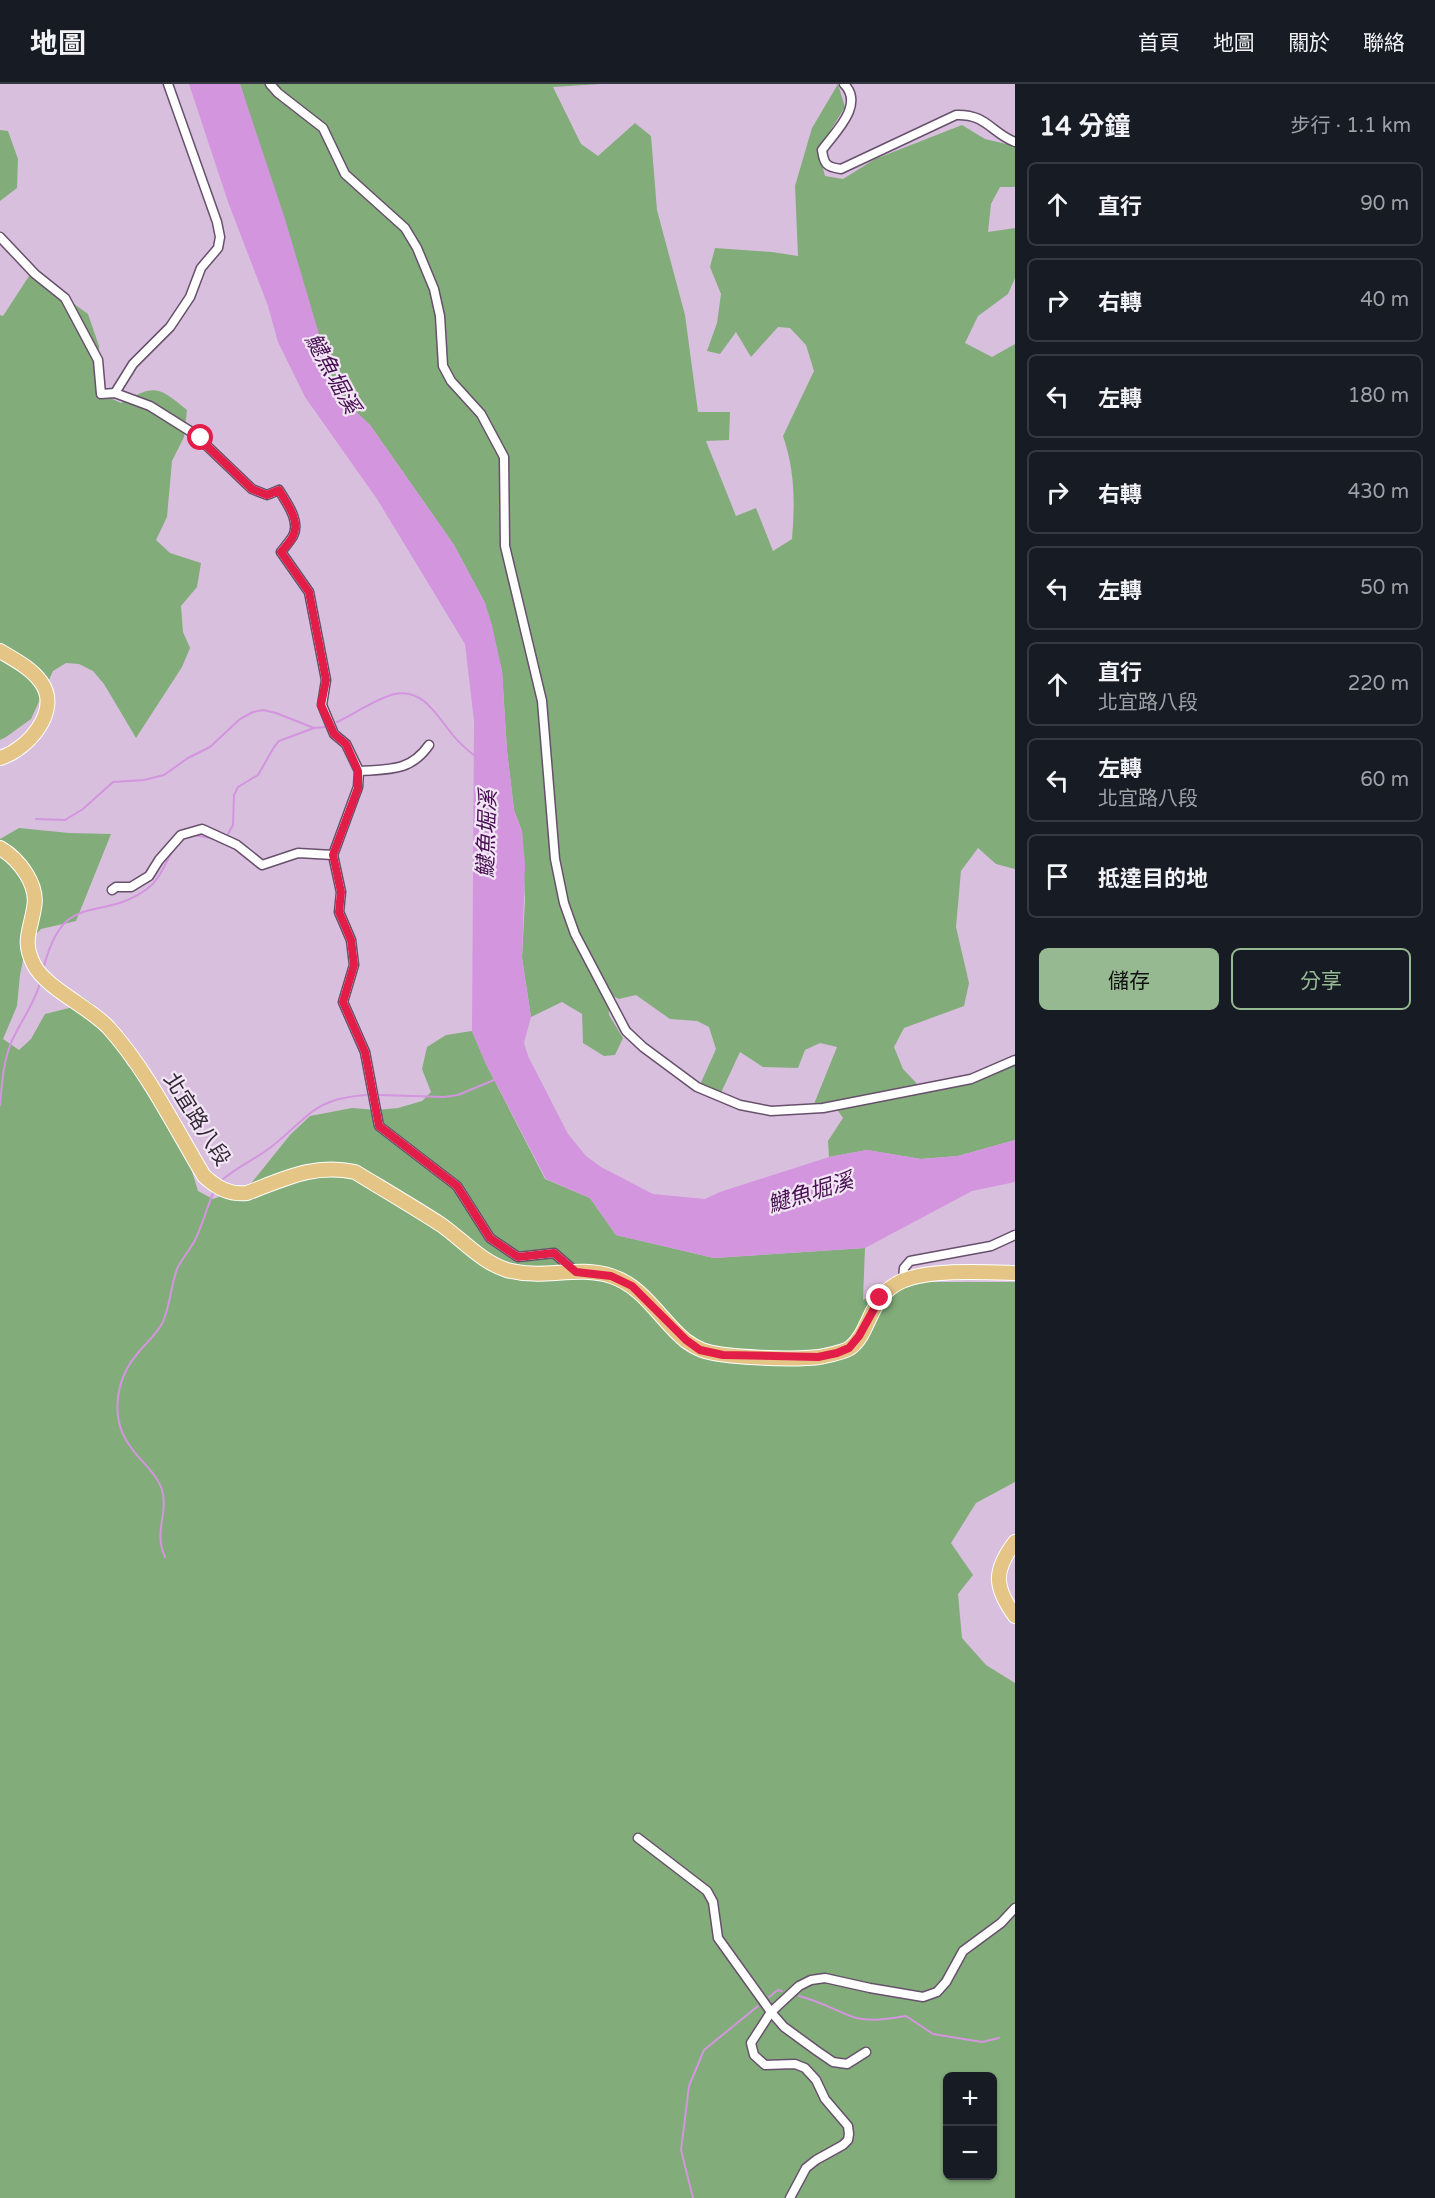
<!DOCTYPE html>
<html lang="zh-TW">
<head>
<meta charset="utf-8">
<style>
	body { margin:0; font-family:"Varela Round","Noto Sans TC",sans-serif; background:#20242c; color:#f1f3f6 }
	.controls { position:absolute; right:18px; bottom:18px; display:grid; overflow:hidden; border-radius:9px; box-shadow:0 2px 4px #0004 }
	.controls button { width:54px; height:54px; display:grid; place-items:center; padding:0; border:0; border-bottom:2px solid #363941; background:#171b24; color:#f1f3f6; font:30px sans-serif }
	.stop { position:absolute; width:18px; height:18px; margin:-14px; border:4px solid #e11d48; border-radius:50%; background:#fff }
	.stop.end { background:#e11d48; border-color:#fff; box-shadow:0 2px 6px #0008 }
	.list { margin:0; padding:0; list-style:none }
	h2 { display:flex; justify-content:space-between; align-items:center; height:78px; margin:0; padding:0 24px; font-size:26px }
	h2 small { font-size:20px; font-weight:400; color:#9ea1a6 }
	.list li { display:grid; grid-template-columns:39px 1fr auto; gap:18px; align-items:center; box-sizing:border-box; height:84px; margin:0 12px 12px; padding:0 12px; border:2px solid #363941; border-radius:9px }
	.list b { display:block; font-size:22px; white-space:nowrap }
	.list p { margin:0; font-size:20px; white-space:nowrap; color:#9ea1a6 }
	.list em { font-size:20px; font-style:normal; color:#9ea1a6 }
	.actions { display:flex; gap:12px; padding:18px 24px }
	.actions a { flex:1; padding:14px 0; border:2px solid #96b992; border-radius:9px; text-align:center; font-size:21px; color:#96b992 }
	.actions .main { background:#96b992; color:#111 }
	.icon { flex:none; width:33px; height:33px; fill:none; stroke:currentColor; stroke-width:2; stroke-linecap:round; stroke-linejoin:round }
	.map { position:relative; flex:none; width:1015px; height:2114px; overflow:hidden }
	header { display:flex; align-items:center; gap:36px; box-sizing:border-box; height:84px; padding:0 30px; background:#171b24; border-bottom:2px solid #363941 }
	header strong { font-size:28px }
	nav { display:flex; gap:33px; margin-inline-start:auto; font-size:21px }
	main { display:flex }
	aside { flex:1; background:#171b24 }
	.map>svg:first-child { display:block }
	.green { fill:#82ad7a; fill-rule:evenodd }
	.water { fill:#d295de }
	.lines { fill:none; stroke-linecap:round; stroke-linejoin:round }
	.stream { stroke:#d295de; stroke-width:2 }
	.minor-casing { stroke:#67506b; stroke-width:11 }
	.primary-casing { stroke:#fff; stroke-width:16 }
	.minor { stroke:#fff; stroke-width:8 }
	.primary { stroke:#e5c585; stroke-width:14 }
	.route { stroke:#e11d48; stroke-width:8 }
	.labels { text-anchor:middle; stroke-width:4.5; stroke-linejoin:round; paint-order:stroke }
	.street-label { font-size:21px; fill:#322834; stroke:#f2e5f5 }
	.water-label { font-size:22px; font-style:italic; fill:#460f50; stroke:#f2e5f5 }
</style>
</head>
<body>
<header>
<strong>地圖</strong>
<nav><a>首頁</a><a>地圖</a><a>關於</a><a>聯絡</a></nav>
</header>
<main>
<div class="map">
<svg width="1015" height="2114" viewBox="0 0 1015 2114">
	<rect width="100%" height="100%" fill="#d9bfde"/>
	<g class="green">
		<path d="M 240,0 L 601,0 L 553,3 L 581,60 L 598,72 L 635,39 L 651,52 L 657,126 L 685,231 L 698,328 L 730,328 L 729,356 L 706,357 L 736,432 L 756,424 L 773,467 L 792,455 C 795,419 795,387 783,352 L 814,287 L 806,261 L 790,244 L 778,243 L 751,273 L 736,248 L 720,270 L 707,267 L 717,239 L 721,210 L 710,183 L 715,164 L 772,168 L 798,172 L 795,102 L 812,44 L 838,0 L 845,23 L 827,52 L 820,72 L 825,92 L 843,95 L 875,75 L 962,41 L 985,55 L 1015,62 L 1015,103 L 1000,103 L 991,120 L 988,148 L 1015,144 L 1015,194 L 1008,210 L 978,232 L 965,259 L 992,273 L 1015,260 L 1015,785 L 996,780 L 978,764 L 961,787 L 956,843 L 969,899 L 964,922 L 904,944 L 894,963 L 903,985 L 922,1005 L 1015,982 L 1015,1056 L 958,1072 L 921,1075 L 867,1066 L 829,1073 L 828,1057 L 843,1034 L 834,1021 L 814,1020 L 837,963 L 820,959 L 805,966 L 798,984 L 763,983 L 740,968 L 719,1013 L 699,1003 L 716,965 L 709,943 L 697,937 L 670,935 L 636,911 L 619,915 L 608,910 L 609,931 L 623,954 L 615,971 L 604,972 L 583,959 L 582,930 L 562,918 L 531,933 L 522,874 L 525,816 L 522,747 L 514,726 L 507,667 L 502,587 L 485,519 L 454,461 L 370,341 L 341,314 L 332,294 L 322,256 L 316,245 Z"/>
		<path d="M 0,46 L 8,47 L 18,75 L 17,104 L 0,117 Z"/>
		<path d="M 31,189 L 88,230 L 99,262 L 99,288 L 102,310 L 121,319 C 155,300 158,302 187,326 L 184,353 L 172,377 L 167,433 L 156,456 L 170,469 L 201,479 L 197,503 L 181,522 L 183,548 L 190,564 L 182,583 L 136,654 L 104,600 L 93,587 L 79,580 L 66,579 L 53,587 L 31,635 L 6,653 L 0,656 L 0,231 L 3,232 Z"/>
		<path d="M 19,744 L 69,749 L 111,750 L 76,837 L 41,845 L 26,861 L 20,891 L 17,922 L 3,955 L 19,966 L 31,955 L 45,930 L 69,924 L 81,912 L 93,920 L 128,982 L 152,992 L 183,1058 L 198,1107 L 213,1115 L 249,1102 L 290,1051 L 310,1032 L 352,1024 L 377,1026 L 398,1024 L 422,1017 L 431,1008 L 422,985 L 427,963 L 446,951 L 472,947 L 486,980 L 545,1095 L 590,1114 L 616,1151 L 714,1174 L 865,1164 L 863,1216 L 903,1198 L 1015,1198 L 1015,1398 L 976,1419 L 951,1459 L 973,1491 L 958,1510 L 962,1554 L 986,1581 L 1015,1599 L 1015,2114 L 0,2114 L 0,755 ZM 948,1992 L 992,1992 L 992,2092 L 948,2092 Z"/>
	</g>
	<path class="water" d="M 189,0 L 240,0 L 285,135 L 332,294 L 341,314 L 370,341 L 454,461 L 485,519 L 492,541 L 502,587 L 507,667 L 514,726 L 522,747 L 525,779 L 522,874 L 531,933 L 524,959 L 528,972 L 568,1050 L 586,1072 L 601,1083 L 653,1110 L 705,1115 L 720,1108 L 829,1073 L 867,1066 L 921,1075 L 958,1072 L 1015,1056 L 1015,1098 L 972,1107 L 865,1164 L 714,1174 L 616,1151 L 590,1114 L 546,1095 L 486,980 L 472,947 L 474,637 L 465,560 L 377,415 L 305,313 L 278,258 L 268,222 L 228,118 Z"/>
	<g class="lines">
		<g class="stream">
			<path d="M 337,638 C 354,630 377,614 395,610 C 423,604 437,632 452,650 C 459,659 466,665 475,672"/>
			<path d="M 36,735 L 65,736 L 83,725 L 113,698 L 144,696 L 164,691 L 188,674 L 210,663 L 240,635 L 253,628 L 263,626 L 276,629 L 314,644 L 327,643"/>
			<path d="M 228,750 L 233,741 L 234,711 L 238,703 L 258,691 L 274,663 L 279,657 L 314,644"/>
			<path d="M 194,751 L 215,755"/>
			<path d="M 44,882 C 65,804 98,840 147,805 C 161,795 165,777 175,764"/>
			<path d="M 380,1011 L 444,1013 L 458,1011 L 494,996"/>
			<path d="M 0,1021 C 2,1000 3,979 11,959 C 20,938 34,921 40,899"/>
			<path d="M 221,1097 C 235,1084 252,1077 267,1066 C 308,1036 309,1015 366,1011"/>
			<path d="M 165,1473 C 153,1447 169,1429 162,1406 C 155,1383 125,1368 119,1338 C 114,1314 121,1289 137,1270 C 146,1259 156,1251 163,1238 C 170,1221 171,1202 177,1185 C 182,1174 191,1165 196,1154 C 203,1139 207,1123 214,1107"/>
			<path d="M 799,1912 C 819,1917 835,1926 853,1933 C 870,1938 889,1935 906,1932 L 933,1950 L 982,1958 L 999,1954"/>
			<path d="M 769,1913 L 778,1906 L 782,1907"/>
			<path d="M 693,2114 L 681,2066 L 689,2002 L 704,1966 L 758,1922"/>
		</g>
		<defs>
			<g id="minor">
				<path d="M 270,0 L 278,9 L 323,44 L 345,90 L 405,144 L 417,164 L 434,205 L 440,232 L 443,282 L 451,297 L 481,330 L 504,373 L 505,462 L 542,617 L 555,775 L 564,819 L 575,850 L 626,947 L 643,963 L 697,1003 L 740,1021 L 771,1027 L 823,1024 L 971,995 L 1015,976"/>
				<path d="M 844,0 C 865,21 835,48 822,66 C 824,80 826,83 841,85 L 956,31 C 987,30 990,48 1015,58"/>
				<path d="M 0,153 L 35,190 L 65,214 L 98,276 L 101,310 L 115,309 L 150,322 L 201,354 L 206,361 L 252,405 L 267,411 L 279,406 C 286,418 301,437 293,452 C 290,457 285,463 281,468 L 309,508 L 326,596 L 322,621 L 334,650 L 346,660 L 359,687 L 358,703 L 333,771 L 341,808 L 339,828 L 351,856 L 354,881 L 343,918 L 365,968 L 379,1042 L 457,1102 L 490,1154 L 518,1173 L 554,1169 L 576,1188"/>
				<path d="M 115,309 L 133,280 L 170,243 L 190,213 L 201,184 L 218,164 L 220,153 L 217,138 L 168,0"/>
				<path d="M 359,687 C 389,685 410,688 429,661"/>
				<path d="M 112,806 L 116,803 L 131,803 L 149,792 L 159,776 L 181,751 L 202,745 L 237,761 L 262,781 L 298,769 L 333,771"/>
				<path d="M 903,1197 L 904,1184 L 910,1177 L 991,1162 L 1015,1151"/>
				<path d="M 638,1754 L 707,1807 L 713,1818 L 718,1854 L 771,1928 L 784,1943 L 817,1967 L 833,1978 L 847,1980 L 866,1968"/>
				<path d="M 790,2114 L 806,2084 L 816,2076 L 843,2061 L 848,2056 L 849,2050 L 848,2042 L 825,2015 L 816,1996 L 805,1984 L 795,1980 L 765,1981 L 754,1971 L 751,1959 L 771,1928 L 799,1902 L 811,1896 L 825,1894 L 870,1904 L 923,1913 L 937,1908 L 946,1898 L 963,1867 L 1001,1839 L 1015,1824"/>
			</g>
			<g id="primary">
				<path d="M 0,567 C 15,576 31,584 41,598 C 62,627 27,666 0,674"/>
				<path d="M 0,764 C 19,775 39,801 34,824 C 30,848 22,858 34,881 C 46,904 89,923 108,943 C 147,986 174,1042 204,1092 C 217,1104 230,1111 247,1109 C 284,1095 314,1079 355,1088 C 383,1105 412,1122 440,1140 C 462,1155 481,1178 507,1186 C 543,1196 577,1181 611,1192 C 645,1203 660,1236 686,1257 C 690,1260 697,1264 702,1266 C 724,1274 795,1276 819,1273 C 828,1271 842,1269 850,1264 C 872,1247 868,1212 902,1197 C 930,1185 984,1188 1015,1189"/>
				<path d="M 1015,1458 C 993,1487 994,1503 1015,1532"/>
			</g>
		</defs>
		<use href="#minor" class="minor-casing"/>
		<use href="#primary" class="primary-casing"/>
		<use href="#minor" class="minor"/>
		<use href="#primary" class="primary"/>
	</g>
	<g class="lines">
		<path class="route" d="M 201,354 L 206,361 L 252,405 L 267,411 L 279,406 C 286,418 301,437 293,452 C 291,457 285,463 281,468 L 309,508 L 326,596 L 321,621 L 334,650 L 346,660 L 358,687 L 358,704 L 333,771 L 341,808 L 339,828 L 351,856 L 354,881 L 343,918 L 365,968 L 379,1042 L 457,1102 L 490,1154 L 518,1173 L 554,1169 L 576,1188 L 611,1192 L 632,1202 L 686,1256 L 700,1266 L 723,1271 L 818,1273 L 837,1269 L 849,1264 L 859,1252 L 880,1214"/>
	</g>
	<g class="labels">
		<g class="street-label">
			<text transform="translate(197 1035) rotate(58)" y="7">北宜路八段</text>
		</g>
		<g class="water-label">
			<text transform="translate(333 289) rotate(61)" y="8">𩻸魚堀溪</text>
			<text transform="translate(486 750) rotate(-88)" y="8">𩻸魚堀溪</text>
			<text transform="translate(810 1108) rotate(-17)" y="8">𩻸魚堀溪</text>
		</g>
	</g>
</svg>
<div class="controls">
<button>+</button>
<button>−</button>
</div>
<div class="stop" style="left:201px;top:354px"></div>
<div class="stop end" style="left:880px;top:1214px"></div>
</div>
<aside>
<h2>14 分鐘<small>步行 · 1.1 km</small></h2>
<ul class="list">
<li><svg class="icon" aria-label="ahead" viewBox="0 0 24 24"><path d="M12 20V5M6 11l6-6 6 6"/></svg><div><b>直行</b></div><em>90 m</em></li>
<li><svg class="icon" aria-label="right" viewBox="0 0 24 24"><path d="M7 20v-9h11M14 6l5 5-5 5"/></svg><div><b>右轉</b></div><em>40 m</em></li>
<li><svg class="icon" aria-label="left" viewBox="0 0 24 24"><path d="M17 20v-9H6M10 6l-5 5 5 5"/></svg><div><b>左轉</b></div><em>180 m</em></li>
<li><svg class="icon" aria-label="right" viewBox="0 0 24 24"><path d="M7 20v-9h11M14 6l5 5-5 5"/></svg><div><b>右轉</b></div><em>430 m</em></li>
<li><svg class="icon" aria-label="left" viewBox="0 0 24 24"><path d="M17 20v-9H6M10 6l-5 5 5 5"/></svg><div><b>左轉</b></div><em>50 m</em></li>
<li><svg class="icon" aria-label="ahead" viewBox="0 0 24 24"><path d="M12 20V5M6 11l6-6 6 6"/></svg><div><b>直行</b><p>北宜路八段</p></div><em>220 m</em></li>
<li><svg class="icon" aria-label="left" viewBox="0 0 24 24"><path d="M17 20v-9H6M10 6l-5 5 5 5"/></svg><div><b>左轉</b><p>北宜路八段</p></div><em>60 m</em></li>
<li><svg class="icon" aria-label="arrive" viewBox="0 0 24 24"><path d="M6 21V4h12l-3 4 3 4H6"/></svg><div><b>抵達目的地</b></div></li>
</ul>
<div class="actions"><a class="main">儲存</a><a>分享</a></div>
</aside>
</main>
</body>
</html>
